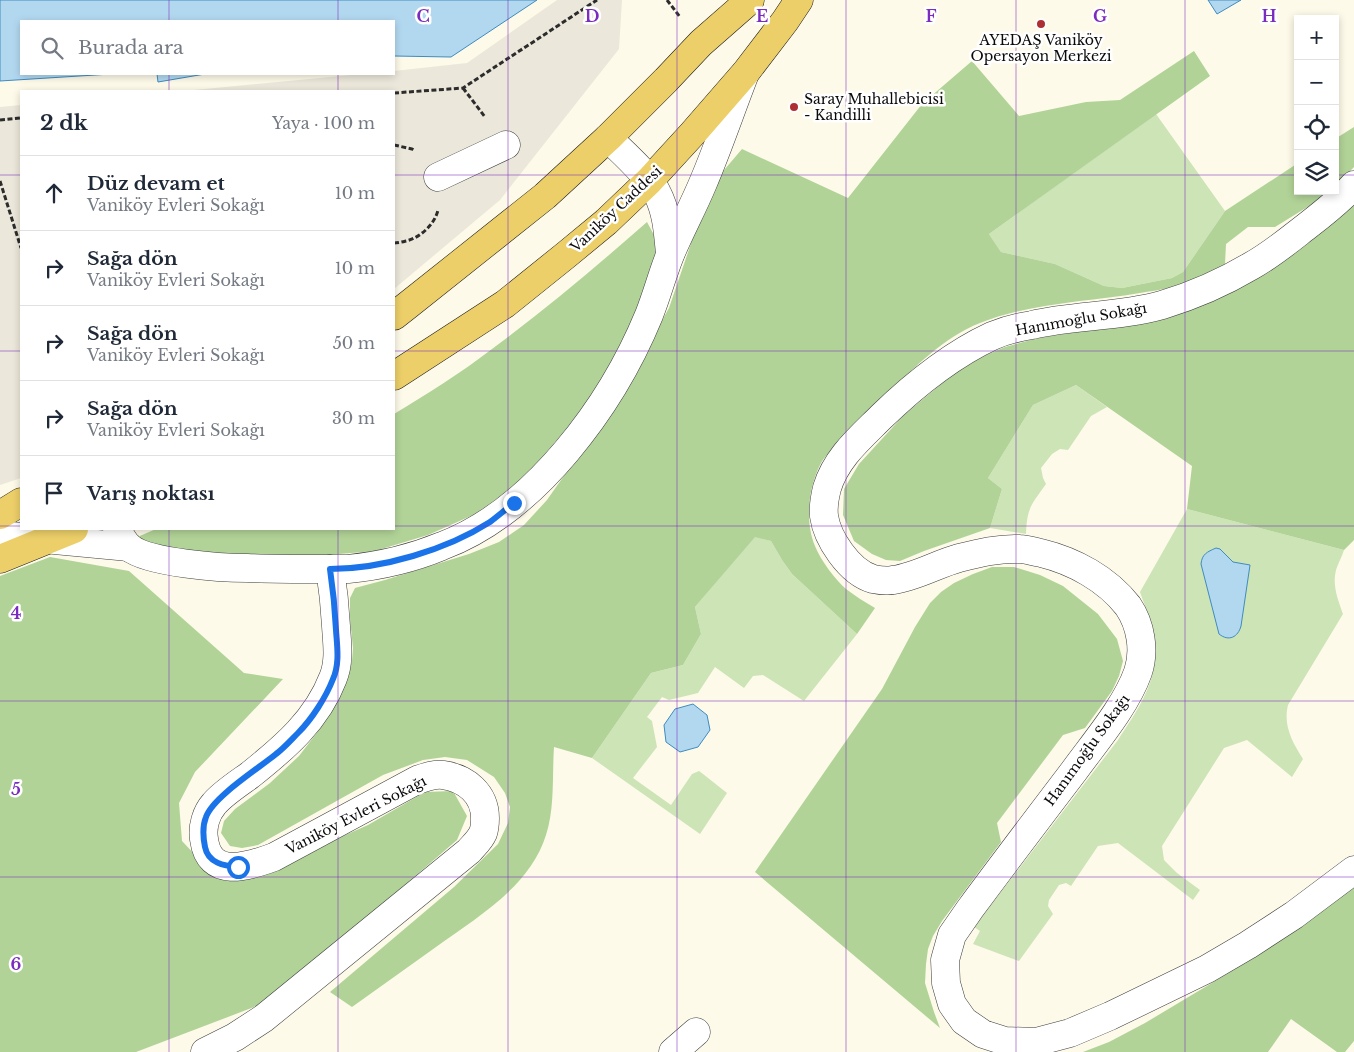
<!DOCTYPE html>
<html lang="tr">
<head>
<meta charset="utf-8">
<style>
	body { margin:0; font-family:"Libre Baskerville",serif; background:#f2f2f3; color:#1f2937 }
	.controls { position:absolute; right:15px; top:15px; display:grid; overflow:hidden; border-radius:0px; box-shadow:0 2px 8px #0003 }
	.controls button { width:45px; height:45px; display:grid; place-items:center; padding:0; border:0; border-bottom:1px solid #e0e1e3; background:#fff; color:#1f2937; font:25px sans-serif }
	.stop { position:absolute; width:15px; height:15px; margin:-11px; border:4px solid #1a73e8; border-radius:50%; background:#fff }
	.stop.end { background:#1a73e8; border-color:#fff; box-shadow:0 1px 5px #0008 }
	.list { margin:0; padding:0; list-style:none }
	h2 { display:flex; justify-content:space-between; align-items:center; height:65px; margin:0; padding:0 20px; font-size:21px }
	h2 small { font-size:16px; font-weight:400; color:#747a83 }
	.list li { display:grid; grid-template-columns:32px 1fr auto; gap:15px; align-items:center; box-sizing:border-box; height:75px; padding:0 20px; border-top:1px solid #e0e1e3 }
	.list b { display:block; font-size:19px; white-space:nowrap }
	.list p { margin:0; font-size:16px; white-space:nowrap; color:#747a83 }
	.list em { font-size:16px; font-style:normal; color:#747a83 }
	.icon { flex:none; width:28px; height:28px; fill:none; stroke:currentColor; stroke-width:2; stroke-linecap:round; stroke-linejoin:round }
	.map { position:relative; flex:none; width:1354px; height:1052px; overflow:hidden }
	.search { position:absolute; background:#fff; box-shadow:0 2px 8px #0003; left:20px; top:20px; width:375px; height:55px; display:flex; align-items:center; gap:12px; box-sizing:border-box; padding:0 18px; border-radius:0px; color:#747a83; font-size:19px }
	.panel { position:absolute; background:#fff; box-shadow:0 2px 8px #0003; left:20px; top:90px; width:375px; height:440px; border-radius:0px }
	.map>svg:first-child { display:block }
	.green { fill:#cde4b6 }
	.forest { fill:#b1d397 }
	.plaza { fill:#ebe7da }
	.water { fill:#b2d8f0; stroke:#3f8bc0 }
	.lines { fill:none; stroke-linecap:round; stroke-linejoin:round }
	.minor-casing { stroke:#3d3d3d; stroke-width:29 }
	.primary-casing { stroke:#1b1b1b; stroke-width:29 }
	.path { stroke:#2c2c2c; stroke-width:3; stroke-dasharray:5 2.5; stroke-linecap:butt }
	.minor { stroke:#fff; stroke-width:28 }
	.primary { stroke:#eccf69; stroke-width:28 }
	.route { stroke:#1a73e8; stroke-width:6 }
	.grid { fill:none; stroke:#7b2cbf; stroke-width:1; stroke-opacity:0.55 }
	.poi-dot { fill:#ad2f33; stroke:#fff; stroke-width:2 }
	.labels { text-anchor:middle; stroke-width:5; stroke-linejoin:round; paint-order:stroke }
	.poi-label { font-size:14px; fill:#0a0a0a; stroke:#fff }
	.street-label { font-size:14px; fill:#0a0a0a; stroke:#fff }
	.grid-label { font-size:16px; text-anchor:middle; font-weight:bold; fill:#7b2cbf; stroke:#fff; stroke-width:5; stroke-linejoin:round; paint-order:stroke }
</style>
</head>
<body>
<div class="map">
<svg width="1354" height="1052" viewBox="0 0 1354 1052">
	<rect width="100%" height="100%" fill="#fdfae9"/>
	<g class="green">
		<path d="M 1156,114 L 1225,211 L 1183,272 L 1172,278 L 1122,288 L 1104,286 L 1055,264 L 1001,252 L 989,234 Z"/>
		<path d="M 1076,385 L 1107,407 L 1091,416 L 1068,450 L 1060,449 L 1052,454 L 1041,468 L 1043,478 L 1046,484 C 1031,505 1027,508 1026,534 L 990,528 L 1002,489 L 988,478 L 1033,405 Z"/>
		<path d="M 1187,509 L 1344,550 C 1342,557 1338,563 1336,570 C 1332,585 1338,600 1343,614 L 1288,705 C 1283,725 1292,742 1303,759 L 1292,777 L 1247,740 L 1224,748 L 1162,846 L 1164,860 L 1177,873 L 1200,890 L 1193,900 L 1118,843 L 1098,846 L 1071,886 L 1066,883 L 1059,885 L 1049,900 L 1048,906 L 1053,914 L 1019,961 L 973,944 L 980,931 L 974,927 L 1118,740 C 1137,711 1158,682 1155,645 C 1154,627 1146,609 1140,592 Z"/>
		<path d="M 755,536 L 771,541 L 782,560 L 792,574 L 857,634 L 804,701 L 763,675 L 753,676 L 744,688 L 715,667 L 698,693 L 669,700 L 662,697 L 647,717 L 652,721 L 657,747 L 633,778 L 671,805 L 692,774 L 699,771 L 703,774 L 727,793 L 700,834 L 592,758 L 651,673 L 683,665 L 701,634 L 695,607 Z"/>
	</g>
	<g class="forest">
		<path d="M 1194,51 L 1210,76 L 989,234 L 1001,252 L 1055,264 L 1104,286 L 1122,288 L 1172,278 L 1183,272 L 1225,211 L 1298,163 L 1298,191 L 1330,191 L 1322,198 L 1275,227 L 1248,227 L 1226,244 L 1225,264 C 1216,269 1208,275 1199,279 C 1181,287 1159,290 1140,293 C 1086,302 1031,303 980,323 C 944,337 915,367 887,394 C 868,412 848,430 831,450 C 827,455 822,460 820,465 C 808,489 805,522 815,546 C 821,561 835,579 846,589 C 855,596 865,602 875,608 L 857,634 L 792,574 L 782,560 L 771,541 L 755,537 L 695,607 L 701,634 L 683,665 L 651,673 L 592,758 L 554,747 C 552,776 555,808 546,835 C 530,887 477,917 436,947 C 408,967 380,987 352,1007 L 330,992 L 454,887 L 498,844 L 508,823 L 510,807 L 505,793 L 494,777 L 467,760 L 445,757 L 423,760 L 383,775 L 258,845 L 242,848 L 230,846 L 221,833 L 224,821 L 235,809 L 270,783 L 299,756 L 319,730 L 347,680 L 352,661 L 353,648 L 350,619 L 350,598 L 355,588 L 385,580 L 469,554 L 499,542 L 524,525 L 547,500 L 620,396 L 669,308 L 698,223 L 719,176 L 742,149 L 848,198 L 922,104 L 972,61 L 1019,116 L 1086,102 L 1120,100 Z"/>
		<path d="M 1354,127 L 1354,167 L 1335,187 L 1335,139 Z"/>
		<path d="M 1354,200 L 1354,540 L 1344,550 L 1187,509 L 1192,466 L 1076,385 L 1033,405 L 988,478 L 1002,489 L 990,528 L 924,551 L 900,561 L 886,560 L 872,554 L 854,541 L 843,515 L 844,489 L 859,464 L 904,415 L 952,375 L 979,358 L 1005,347 L 1034,339 L 1143,321 Z"/>
		<path d="M 647,222 L 654,235 L 656,250 L 652,267 L 640,302 L 621,347 L 595,392 L 562,434 L 537,463 L 507,492 L 473,515 L 428,535 L 375,551 L 327,555 L 263,556 L 188,552 L 157,548 L 135,538 L 156,529 L 394,529 L 394,414 C 427,394 461,373 492,349 C 546,309 597,266 647,222 Z"/>
		<path d="M 50,557 L 129,571 L 244,673 L 283,679 L 195,772 L 179,803 L 182,841 L 212,873 L 257,874 L 368,825 L 425,792 L 453,791 L 467,816 L 457,840 L 270,1001 L 136,1052 L 0,1052 L 0,576 Z"/>
		<path d="M 992,567 L 1014,567 L 1040,575 L 1063,586 L 1098,614 L 1117,639 L 1123,661 L 1119,676 L 1112,691 L 1085,728 L 1063,735 L 997,823 L 1001,842 L 942,921 L 933,936 L 928,949 L 926,964 L 925,983 L 934,1012 L 940,1028 L 755,872 L 882,689 L 915,627 L 930,603 L 941,592 L 954,583 L 973,574 Z"/>
		<path d="M 1354,887 L 1354,1041 L 1345,1052 L 1337,1052 L 1291,1019 L 1268,1052 L 1083,1052 L 1109,1042 L 1145,1023 L 1252,959 Z"/>
	</g>
	<g class="plaza">
		<path d="M 557,0 L 622,0 L 619,49 L 500,200 L 394,289 L 394,91 L 184,91 L 362,74 L 394,74 L 394,71 L 467,63 Z"/>
		<path d="M 21,105 L 21,478 L 0,485 L 0,107 Z"/>
	</g>
	<g class="water">
		<path d="M 0,0 L 537,0 L 451,57 L 394,56 L 394,21 L 21,21 L 21,74 L 111,74 L 0,81 Z"/>
		<path d="M 1208,0 L 1241,0 L 1217,14 Z"/>
		<path d="M 157,74 L 205,74 L 158,82 Z"/>
		<path d="M 1216,548 L 1220,549 L 1233,562 L 1250,565 L 1241,626 C 1238,637 1229,642 1219,634 L 1201,564 C 1202,554 1207,552 1216,548 Z"/>
		<path d="M 693,704 L 707,715 L 710,730 L 698,747 L 680,752 L 666,742 L 664,725 L 675,709 Z"/>
	</g>
	<g class="lines">
		<defs>
			<g id="minor">
				<path d="M 608,138 C 622,152 649,175 657,193 C 667,212 668,233 670,254"/>
				<path d="M 438,177 L 506,145"/>
				<path d="M 1354,185 C 1340,200 1324,213 1307,226 C 1289,240 1271,255 1251,266 C 1224,282 1192,296 1162,305 C 1120,317 1075,315 1032,325 C 1019,327 1004,331 992,336 C 951,355 913,386 881,417 C 860,438 836,458 827,488 C 825,496 823,507 824,516 C 827,538 849,572 873,579 C 878,580 888,581 893,580 C 916,577 937,564 959,558 C 979,553 999,548 1020,549 C 1027,549 1034,552 1041,553 C 1074,561 1107,579 1128,606 C 1141,625 1145,651 1138,672 C 1126,706 1095,742 1074,771 C 1039,817 1004,863 970,909 L 952,935 L 945,960 L 946,983 L 952,1004 L 964,1021 L 983,1034 L 1005,1041 L 1036,1042 L 1070,1033 L 1110,1016 L 1207,969 L 1248,945 L 1294,915 L 1354,870"/>
				<path d="M 117,529 C 120,535 124,543 130,548 C 150,563 221,568 247,568 C 271,569 296,569 321,569 C 330,569 339,569 348,569 C 379,566 413,558 442,546 C 535,511 612,405 649,315 C 657,295 662,275 670,255 C 680,231 693,207 703,183 C 718,148 730,112 744,76"/>
				<path d="M 0,535 L 129,547"/>
				<path d="M 205,1052 L 235,1037 L 264,1018 L 469,851 C 474,845 480,840 483,833 C 485,828 485,822 485,818 C 485,794 466,778 443,775 C 434,774 426,777 417,780 L 274,857 C 247,867 209,879 204,839 C 202,827 206,813 214,804 C 222,794 239,783 250,775 C 284,748 317,720 333,678 C 340,661 337,643 336,626 C 335,607 333,588 330,569"/>
				<path d="M 673,1052 L 696,1032"/>
			</g>
			<g id="primary">
				<path d="M 394,316 L 408,305 L 545,196 L 608,138 L 666,80 L 701,43 L 750,0"/>
				<path d="M 394,376 L 505,304 L 566,255 L 606,222 L 649,181 L 693,133 L 746,72 L 785,21 L 799,0"/>
				<path d="M 0,515 L 21,502"/>
				<path d="M 0,559 L 74,529"/>
			</g>
		</defs>
		<use href="#minor" class="minor-casing"/>
		<use href="#primary" class="primary-casing"/>
		<g class="path">
			<path d="M 667,0 L 680,17"/>
			<path d="M 463,88 L 485,117"/>
			<path d="M 394,93 L 463,88 L 597,0"/>
			<path d="M 0,120 L 21,118"/>
			<path d="M 394,145 L 412,149 L 415,151"/>
			<path d="M 0,181 L 21,248"/>
			<path d="M 394,243 C 398,243 402,242 406,241 C 420,238 435,224 438,210"/>
		</g>
		<use href="#minor" class="minor"/>
		<use href="#primary" class="primary"/>
	</g>
	<g class="lines">
		<path class="route" d="M 238,867 C 224,866 208,863 205,847 C 203,837 202,827 206,817 C 213,797 259,768 276,754 C 284,748 291,740 298,733 C 312,719 326,697 333,679 C 340,663 337,646 336,630 C 335,609 333,589 330,569 C 382,569 446,550 490,522 C 498,516 506,509 514,503"/>
	</g>
	<path class="grid" d="M 169,0 L 169,21M 338,0 L 338,21M 508,0 L 508,1052M 677,0 L 677,1052M 846,0 L 846,1052M 1016,0 L 1016,1052M 1185,0 L 1185,1052M 169,74 L 169,91M 338,74 L 338,91M 0,175 L 21,175M 394,175 L 1298,175M 1335,175 L 1354,175M 0,351 L 21,351M 394,351 L 1354,351M 0,526 L 21,526M 394,526 L 1354,526M 169,529 L 169,1052M 338,529 L 338,1052M 0,701 L 1354,701M 0,877 L 1354,877"/>
	<g class="poi-dot">
		<circle cx="1041" cy="24" r="5"/>
		<circle cx="794" cy="107" r="5"/>
	</g>
	<g class="labels">
		<g class="poi-label">
			<text x="1041" y="45">AYEDAŞ Vaniköy<tspan x="1041" dy="16">Opersayon Merkezi</tspan></text>
			<text x="804" y="104" text-anchor="start">Saray Muhallebicisi<tspan x="804" dy="16">- Kandilli</tspan></text>
		</g>
		<g class="street-label">
			<text transform="translate(616 209) rotate(-43)" y="5">Vaniköy Caddesi</text>
			<text transform="translate(1081 319) rotate(-10)" y="5">Hanımoğlu Sokağı</text>
			<text transform="translate(1087 750) rotate(-54)" y="5">Hanımoğlu Sokağı</text>
			<text transform="translate(356 815) rotate(-27)" y="5">Vaniköy Evleri Sokağı</text>
		</g>
	</g>
	<g class="grid-label">
		<text x="423" y="22">C</text>
		<text x="592" y="22">D</text>
		<text x="762" y="22">E</text>
		<text x="931" y="22">F</text>
		<text x="1100" y="22">G</text>
		<text x="1269" y="22">H</text>
		<text x="16" y="619">4</text>
		<text x="16" y="795">5</text>
		<text x="16" y="970">6</text>
	</g>
</svg>
<div class="controls">
<button>+</button>
<button>−</button>
<button><svg class="icon" aria-label="locate" viewBox="0 0 24 24"><circle cx="12" cy="12" r="6"/><path d="M12 2v4M12 18v4M2 12h4M18 12h4"/></svg></button>
<button><svg class="icon" aria-label="layers" viewBox="0 0 24 24"><path d="M12 4l9 5-9 5-9-5zM3 14l9 5 9-5"/></svg></button>
</div>
<div class="stop" style="left:238px;top:867px"></div>
<div class="stop end" style="left:514px;top:503px"></div>
<div class="search"><svg class="icon" aria-label="search" viewBox="0 0 24 24"><circle cx="10" cy="10" r="6"/><path d="M15 15l6 6"/></svg>Burada ara</div>
<section class="panel">
<h2>2 dk<small>Yaya · 100 m</small></h2>
<ul class="list">
<li><svg class="icon" aria-label="ahead" viewBox="0 0 24 24"><path d="M12 20V5M6 11l6-6 6 6"/></svg><div><b>Düz devam et</b><p>Vaniköy Evleri Sokağı</p></div><em>10 m</em></li>
<li><svg class="icon" aria-label="right" viewBox="0 0 24 24"><path d="M7 20v-9h11M14 6l5 5-5 5"/></svg><div><b>Sağa dön</b><p>Vaniköy Evleri Sokağı</p></div><em>10 m</em></li>
<li><svg class="icon" aria-label="right" viewBox="0 0 24 24"><path d="M7 20v-9h11M14 6l5 5-5 5"/></svg><div><b>Sağa dön</b><p>Vaniköy Evleri Sokağı</p></div><em>50 m</em></li>
<li><svg class="icon" aria-label="right" viewBox="0 0 24 24"><path d="M7 20v-9h11M14 6l5 5-5 5"/></svg><div><b>Sağa dön</b><p>Vaniköy Evleri Sokağı</p></div><em>30 m</em></li>
<li><svg class="icon" aria-label="arrive" viewBox="0 0 24 24"><path d="M6 21V4h12l-3 4 3 4H6"/></svg><div><b>Varış noktası</b></div></li>
</ul>
</section>
</div>
</body>
</html>
